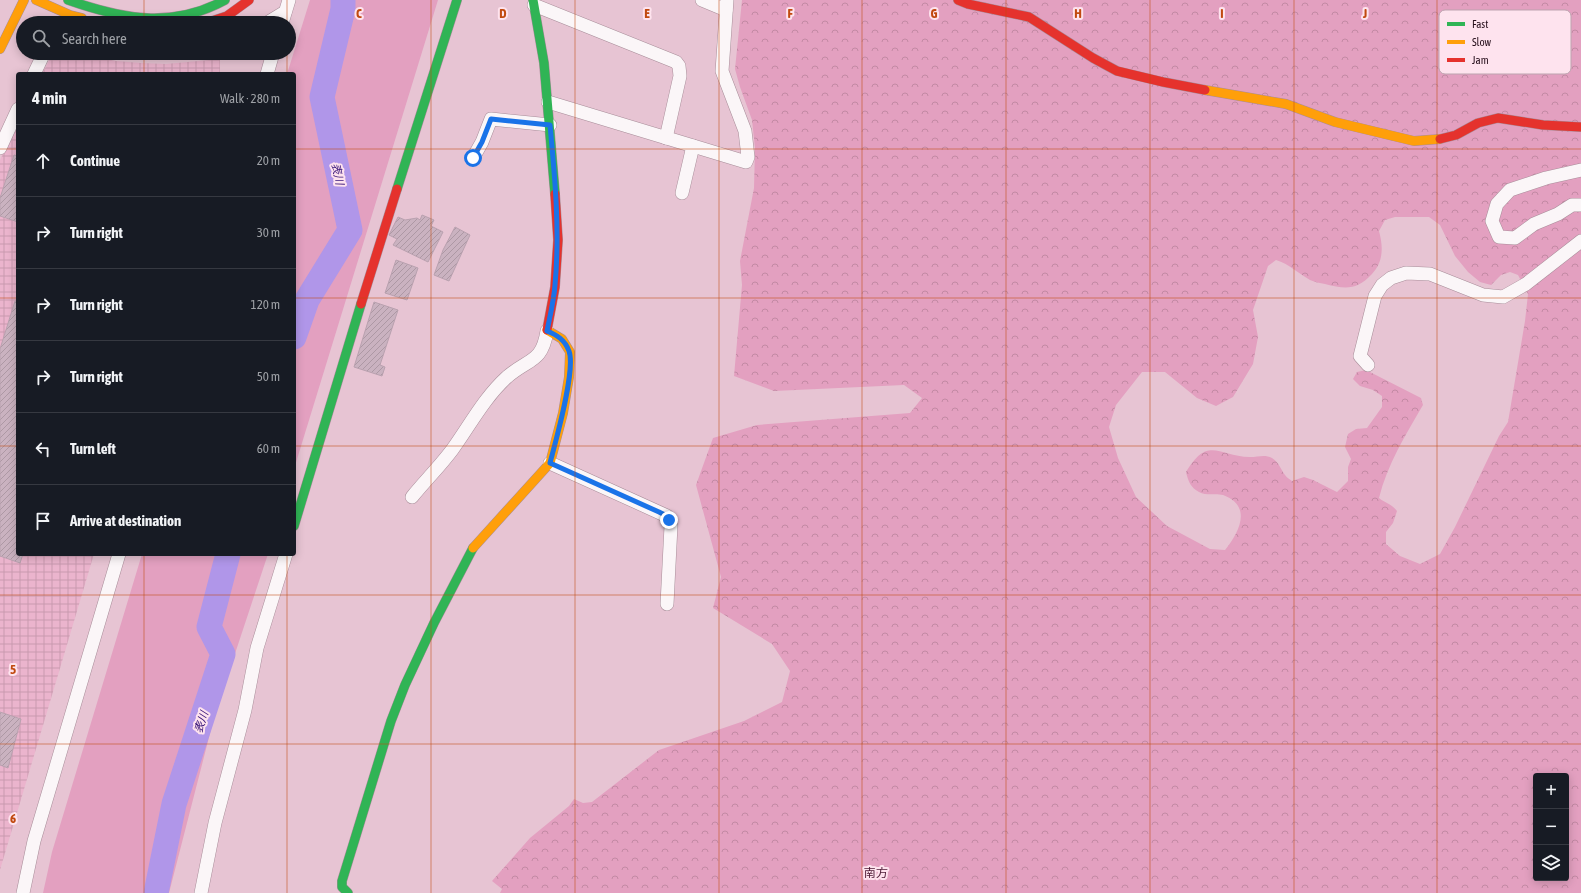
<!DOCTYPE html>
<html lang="en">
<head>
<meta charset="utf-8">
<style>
	body { margin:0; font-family:"Asap Condensed","Noto Sans JP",sans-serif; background:#242831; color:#f1f3f6 }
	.controls { position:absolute; right:12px; bottom:12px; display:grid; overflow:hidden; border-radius:4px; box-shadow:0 2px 10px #0003 }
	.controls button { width:36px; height:36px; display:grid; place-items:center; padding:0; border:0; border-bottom:1px solid #363941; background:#171b24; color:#f1f3f6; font:20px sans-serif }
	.stop { position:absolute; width:12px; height:12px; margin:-9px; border:3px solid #1a73e8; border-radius:50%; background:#fff }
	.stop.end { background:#1a73e8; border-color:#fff; box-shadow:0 1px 4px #0008 }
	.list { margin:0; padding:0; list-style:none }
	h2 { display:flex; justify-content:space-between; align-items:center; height:52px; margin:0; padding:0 16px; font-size:17px }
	h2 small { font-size:13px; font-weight:400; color:#9ea1a6 }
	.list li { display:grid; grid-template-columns:26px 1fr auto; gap:12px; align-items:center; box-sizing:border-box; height:72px; padding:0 16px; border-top:1px solid #363941 }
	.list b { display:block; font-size:15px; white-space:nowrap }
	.list em { font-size:13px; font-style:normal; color:#9ea1a6 }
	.icon { flex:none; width:22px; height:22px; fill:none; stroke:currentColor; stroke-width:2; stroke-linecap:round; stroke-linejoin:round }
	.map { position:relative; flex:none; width:1581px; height:893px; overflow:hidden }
	.search { position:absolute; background:#171b24; box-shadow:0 2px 10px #0003; left:16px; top:16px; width:280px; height:44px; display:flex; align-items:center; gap:10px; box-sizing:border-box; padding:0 14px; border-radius:22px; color:#9ea1a6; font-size:15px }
	.panel { position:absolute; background:#171b24; box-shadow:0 2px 10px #0003; left:16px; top:72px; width:280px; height:484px; border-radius:4px }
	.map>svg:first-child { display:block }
	.industrial { fill:url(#industrial-grid) }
	.grass { fill:#e3a0c0 }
	.forest { fill:url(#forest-crowns); fill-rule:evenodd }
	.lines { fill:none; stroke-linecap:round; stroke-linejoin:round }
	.river { stroke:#b096e9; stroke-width:25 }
	.building { fill:url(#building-hatch); stroke:#b9a1af }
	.street-casing { stroke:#a88d99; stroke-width:14 }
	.fast-casing { stroke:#a88d99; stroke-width:10 }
	.slow-casing { stroke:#a88d99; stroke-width:10 }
	.jam-casing { stroke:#a88d99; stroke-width:10 }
	.street { stroke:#fbf6f8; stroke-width:13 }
	.fast { stroke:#30b455; stroke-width:9 }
	.slow { stroke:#ff9f0a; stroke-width:9 }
	.jam { stroke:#e5322d; stroke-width:9 }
	.route { stroke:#1a73e8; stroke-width:5 }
	.grid { fill:none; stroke:#c14a0f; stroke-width:1; stroke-opacity:0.55 }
	.labels { text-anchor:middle; stroke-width:4; stroke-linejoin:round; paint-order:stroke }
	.water-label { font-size:11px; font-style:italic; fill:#351176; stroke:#fee3ee }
	.quarter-label { font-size:12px; fill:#4a1732; stroke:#fee3ee }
	.key { fill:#fee3ee; stroke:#bda3af; stroke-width:1 }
	.key-label { font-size:11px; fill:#260f1b }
	.grid-label { font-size:13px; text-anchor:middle; font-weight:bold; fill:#c14a0f; stroke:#fee3ee; stroke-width:4; stroke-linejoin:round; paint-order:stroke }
</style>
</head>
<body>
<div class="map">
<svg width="1581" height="893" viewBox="0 0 1581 893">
	<defs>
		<pattern id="industrial-grid" width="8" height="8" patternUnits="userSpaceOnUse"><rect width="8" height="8" fill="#ebb4cd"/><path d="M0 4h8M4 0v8" fill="none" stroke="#c99aaf"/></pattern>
		<pattern id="forest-crowns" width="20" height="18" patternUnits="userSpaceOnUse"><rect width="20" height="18" fill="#e3a0c0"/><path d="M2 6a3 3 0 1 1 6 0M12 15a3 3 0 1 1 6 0" fill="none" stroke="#c389a4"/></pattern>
		<pattern id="building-hatch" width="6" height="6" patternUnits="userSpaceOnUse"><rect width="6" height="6" fill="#cab2c0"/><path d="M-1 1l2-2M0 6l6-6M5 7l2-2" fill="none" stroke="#ad98a4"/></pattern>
	</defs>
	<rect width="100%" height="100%" fill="#e7c4d3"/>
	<g class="industrial">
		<path d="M 53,53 L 78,53 L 116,61 L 141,63 L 166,64 L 220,59 L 220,74 L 42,74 Z"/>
		<path d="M 18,123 L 18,554 L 94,554 L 0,870 L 0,160 Z"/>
	</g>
	<g class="grass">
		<path d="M 310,0 L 438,0 L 294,469 L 294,74 L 287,74 Z"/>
		<path d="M 142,554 L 268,554 L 215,714 L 169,893 L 43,893 L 52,852 Z"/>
	</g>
	<path class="forest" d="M 742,0 L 1581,0 L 1581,893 L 500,893 L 502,889 L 492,881 L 530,838 L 569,806 L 574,799 L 583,803 L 592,802 L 659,750 L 744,721 L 782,702 L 790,671 L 772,644 L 713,608 L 721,577 L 696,485 L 713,438 L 757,425 L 910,413 L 922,398 L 904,385 L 774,391 L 734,376 L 742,285 L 740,261 L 754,188 L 755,148 L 752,120 L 740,87 L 735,69 ZM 1395,217 L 1429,217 L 1440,225 L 1455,256 L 1468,272 L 1480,282 L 1491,285 L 1501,275 L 1510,272 L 1518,275 L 1528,294 L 1525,321 L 1508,422 L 1499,436 L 1455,527 L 1440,554 L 1420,564 L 1400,556 L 1386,544 L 1386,532 L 1393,523 L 1397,511 C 1392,504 1385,503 1379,498 C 1387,465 1406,434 1423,405 L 1421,398 L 1366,370 L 1357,372 L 1353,379 L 1360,386 L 1373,390 L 1382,396 L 1382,407 L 1367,428 L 1356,429 L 1348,434 L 1345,447 L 1351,459 L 1348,467 L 1348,481 L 1337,492 L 1313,480 L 1304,477 L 1292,481 C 1290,479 1287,478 1285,475 C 1281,470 1279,462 1272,458 C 1265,454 1258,457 1250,457 C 1218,456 1208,435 1186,472 C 1188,481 1191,488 1199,492 C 1206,496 1216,493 1223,495 C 1253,506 1239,533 1225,550 L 1210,549 L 1167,526 L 1136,497 L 1118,458 L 1109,427 L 1116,405 L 1142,372 L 1165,372 L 1197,398 L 1216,406 L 1233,397 L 1253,364 L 1258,337 L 1253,310 L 1268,266 L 1276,260 C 1289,264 1298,273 1310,280 C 1314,282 1320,283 1325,284 C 1345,289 1356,291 1372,274 C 1384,261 1383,246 1379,231 L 1385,220 ZM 1536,776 L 1566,776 L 1566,878 L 1536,878 Z"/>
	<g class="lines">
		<g class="river">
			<path d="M 294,337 L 307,300 L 350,230 L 322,97 L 343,9 L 343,0"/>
			<path d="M 156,893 L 174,804 L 223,654 L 209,627 L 228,554"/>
		</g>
	</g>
	<g class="building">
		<path d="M 14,155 L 18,156 L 18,222 L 0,216 L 0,198 Z"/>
		<path d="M 422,215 L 434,220 L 431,226 L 443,232 L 428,262 L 393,245 L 397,239 L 389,235 L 398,217 L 405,220 L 417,218 L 420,220 Z"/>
		<path d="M 455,227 L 470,235 L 449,281 L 434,275 L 443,250 Z"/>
		<path d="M 396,260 L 418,268 L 407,300 L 385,293 Z"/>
		<path d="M 15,301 L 18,301 L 18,554 L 23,554 L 20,563 L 0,556 L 0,349 Z"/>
		<path d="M 374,302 L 398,310 L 380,365 L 385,367 L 382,376 L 354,367 Z"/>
		<path d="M 0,712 L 21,719 L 8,768 L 0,765 Z"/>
	</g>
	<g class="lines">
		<defs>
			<g id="street">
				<path d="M 702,0 L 726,10"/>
				<path d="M 534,5 L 676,62 L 679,66 L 680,76 L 666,138"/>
				<path d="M 267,23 L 285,12"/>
				<path d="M 282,23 L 289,0"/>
				<path d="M 34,74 L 44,53"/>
				<path d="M 267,74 L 273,53"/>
				<path d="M 548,102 L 746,162 L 748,157 L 745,131 L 722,71 L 727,0"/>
				<path d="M 0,148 L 18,109"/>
				<path d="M 473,158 L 482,142 L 491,119 L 550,125"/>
				<path d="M 1581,170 L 1546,178 L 1510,190 L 1497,204 L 1492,221 L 1499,237 L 1515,238 L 1534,224 L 1558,214 L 1572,205 L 1581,205"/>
				<path d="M 682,193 L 693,146"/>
				<path d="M 1368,365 L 1360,356 L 1375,296 L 1382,285 L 1391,278 L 1406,273 L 1430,274 L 1483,295 L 1503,297 L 1526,284 L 1581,241"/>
				<path d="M 550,463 L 667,516 L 671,526 L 667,604"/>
				<path d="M 412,497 C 425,481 440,466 452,450 C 470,425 484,398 507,377 C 529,358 542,363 547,331"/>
				<path d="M 23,893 L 34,841 L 119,554"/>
				<path d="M 201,893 L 215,823 L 245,710 L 257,648 L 286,554"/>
			</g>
			<g id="fast">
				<path d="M 68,0 C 122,19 172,29 225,0"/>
				<path d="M 533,0 L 544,63 L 555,194"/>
				<path d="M 397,189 L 457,0"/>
				<path d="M 294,526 L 361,304"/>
				<path d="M 348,893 L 342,887 L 342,881 L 391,721 L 405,685 L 434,623 L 473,548"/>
			</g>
			<g id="slow">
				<path d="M 36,0 L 70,15 L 82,18"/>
				<path d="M 0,49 L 24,0"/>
				<path d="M 1205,90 L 1286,104 L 1335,122 L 1414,141 L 1440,139"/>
				<path d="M 473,548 L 550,463 L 563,413 L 569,377 L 570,352 L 562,339 L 547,330"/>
			</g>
			<g id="jam">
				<path d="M 958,0 L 968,4 L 1029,17 L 1093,58 L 1117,71 L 1163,82 L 1205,90"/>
				<path d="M 209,22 L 227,16 L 249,0"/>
				<path d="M 1440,139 L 1456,135 L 1478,123 L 1498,118 L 1543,125 L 1581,127"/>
				<path d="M 361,304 L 397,189"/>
				<path d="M 547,330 L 555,287 L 558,240 L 555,194"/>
			</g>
		</defs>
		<use href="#street" class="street-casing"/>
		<use href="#fast" class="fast-casing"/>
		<use href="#slow" class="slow-casing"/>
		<use href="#jam" class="jam-casing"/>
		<use href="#street" class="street"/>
		<use href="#fast" class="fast"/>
		<use href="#slow" class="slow"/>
		<use href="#jam" class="jam"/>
	</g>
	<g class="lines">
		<path class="route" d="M 473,158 L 482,142 L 491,119 L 550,125 C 555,178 560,232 555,285 C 554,300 550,316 547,331 C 557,335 565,340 569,351 C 576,370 556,440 550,463 L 659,512 L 667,516 L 669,520"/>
	</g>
	<path class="grid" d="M 144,0 L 144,23M 287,0 L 287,23M 431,0 L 431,893M 575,0 L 575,893M 719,0 L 719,893M 862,0 L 862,893M 1006,0 L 1006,893M 1150,0 L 1150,893M 1294,0 L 1294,893M 1437,0 L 1437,893M 144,53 L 144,74M 287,53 L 287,74M 0,149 L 18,149M 294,149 L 1581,149M 0,298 L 18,298M 294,298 L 1581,298M 0,446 L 18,446M 294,446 L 1581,446M 144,554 L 144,893M 287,554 L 287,893M 0,595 L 1581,595M 0,744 L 1581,744"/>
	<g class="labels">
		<g class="water-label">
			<text transform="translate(338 174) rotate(78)" y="4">表川</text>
			<text transform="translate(201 722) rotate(-72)" y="4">表川</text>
		</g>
		<g class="quarter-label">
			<text x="876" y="877">南方</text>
		</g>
	</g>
	<rect x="1439" y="10" width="132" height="64" rx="6" class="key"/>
	<rect x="1447" y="22" width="18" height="4" fill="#30b455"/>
	<rect x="1447" y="40" width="18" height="4" fill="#ff9f0a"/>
	<rect x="1447" y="58" width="18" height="4" fill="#e5322d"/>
	<g class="key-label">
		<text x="1472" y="28">Fast</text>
		<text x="1472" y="46">Slow</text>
		<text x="1472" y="64">Jam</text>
	</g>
	<g class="grid-label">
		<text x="359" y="18">C</text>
		<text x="503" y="18">D</text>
		<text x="647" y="18">E</text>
		<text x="790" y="18">F</text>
		<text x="934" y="18">G</text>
		<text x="1078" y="18">H</text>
		<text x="1222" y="18">I</text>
		<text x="1365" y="18">J</text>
		<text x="13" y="674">5</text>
		<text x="13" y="823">6</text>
	</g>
</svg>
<div class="controls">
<button>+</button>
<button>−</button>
<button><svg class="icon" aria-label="layers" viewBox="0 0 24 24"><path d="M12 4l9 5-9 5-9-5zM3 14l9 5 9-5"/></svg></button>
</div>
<div class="stop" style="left:473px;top:158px"></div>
<div class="stop end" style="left:669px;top:520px"></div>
<div class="search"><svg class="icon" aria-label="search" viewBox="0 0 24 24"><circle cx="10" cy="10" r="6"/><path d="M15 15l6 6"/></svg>Search here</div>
<section class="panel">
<h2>4 min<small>Walk · 280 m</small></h2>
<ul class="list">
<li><svg class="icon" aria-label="ahead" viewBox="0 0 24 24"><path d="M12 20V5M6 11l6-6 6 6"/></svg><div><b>Continue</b></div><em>20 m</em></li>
<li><svg class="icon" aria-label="right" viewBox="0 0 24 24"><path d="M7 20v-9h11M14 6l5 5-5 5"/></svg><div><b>Turn right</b></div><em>30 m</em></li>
<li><svg class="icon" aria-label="right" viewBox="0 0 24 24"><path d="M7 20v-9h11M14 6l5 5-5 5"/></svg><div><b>Turn right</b></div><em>120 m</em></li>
<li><svg class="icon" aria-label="right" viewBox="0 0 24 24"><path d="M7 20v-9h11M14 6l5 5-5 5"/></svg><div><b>Turn right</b></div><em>50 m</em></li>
<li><svg class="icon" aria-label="left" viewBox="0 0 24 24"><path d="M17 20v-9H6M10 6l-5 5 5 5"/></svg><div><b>Turn left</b></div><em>60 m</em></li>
<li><svg class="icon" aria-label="arrive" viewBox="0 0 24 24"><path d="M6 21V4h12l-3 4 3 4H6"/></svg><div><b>Arrive at destination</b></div></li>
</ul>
</section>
</div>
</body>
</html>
